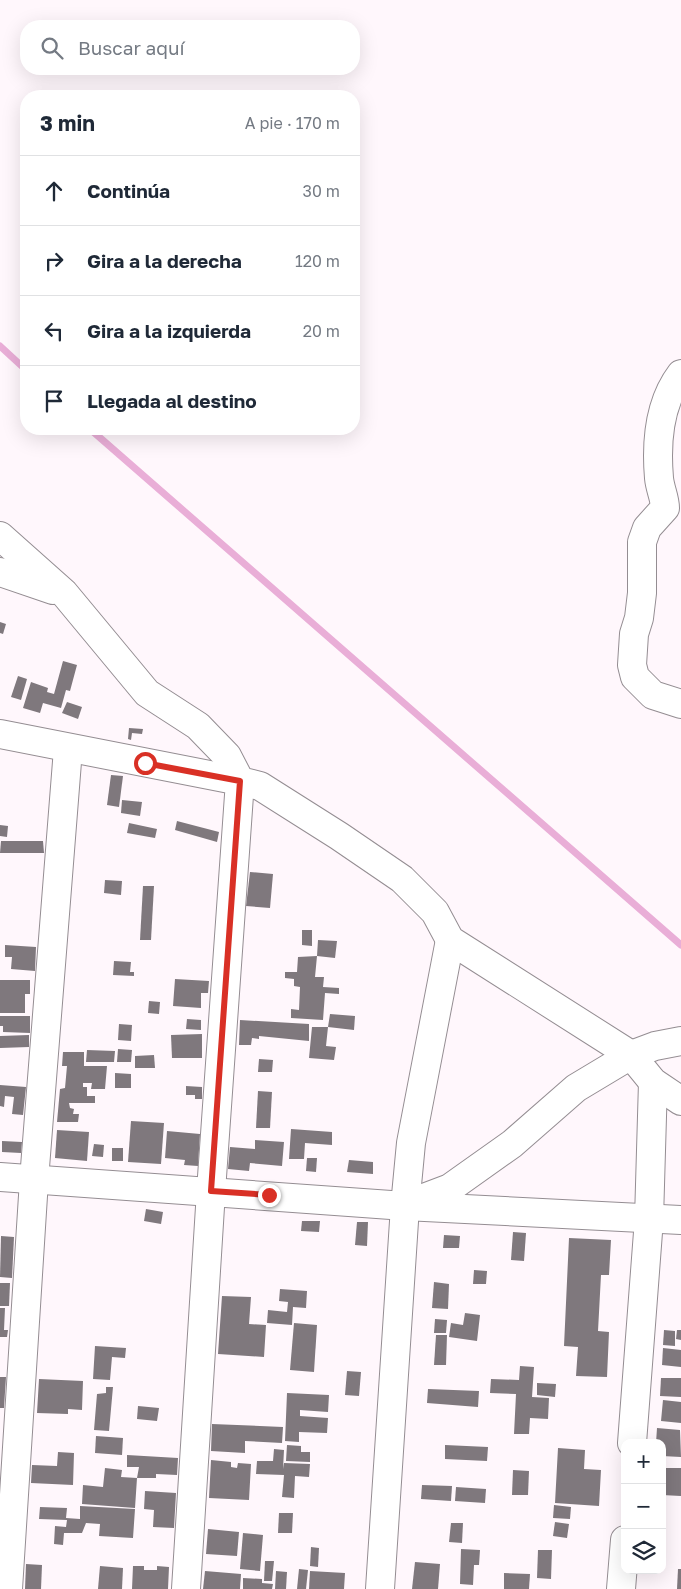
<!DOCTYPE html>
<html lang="es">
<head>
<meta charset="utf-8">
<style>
	body { margin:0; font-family:"Golos Text",sans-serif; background:#f2f2f3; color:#1f2937 }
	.controls { position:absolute; right:15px; bottom:15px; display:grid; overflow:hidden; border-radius:10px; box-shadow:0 5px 20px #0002 }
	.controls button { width:45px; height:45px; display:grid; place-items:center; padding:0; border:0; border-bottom:1px solid #e0e1e3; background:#fff; color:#1f2937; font:25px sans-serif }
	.stop { position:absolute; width:15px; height:15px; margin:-11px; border:4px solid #d93025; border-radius:50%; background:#fff }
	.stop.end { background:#d93025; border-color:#fff; box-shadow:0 1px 5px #0008 }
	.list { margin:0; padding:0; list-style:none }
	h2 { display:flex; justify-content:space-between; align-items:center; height:65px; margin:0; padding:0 20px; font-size:21px }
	h2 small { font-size:16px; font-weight:400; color:#747a83 }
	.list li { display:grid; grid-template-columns:32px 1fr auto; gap:15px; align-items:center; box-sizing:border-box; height:70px; padding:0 20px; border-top:1px solid #e0e1e3 }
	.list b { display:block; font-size:19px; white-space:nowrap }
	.list em { font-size:16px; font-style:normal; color:#747a83 }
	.icon { flex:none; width:28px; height:28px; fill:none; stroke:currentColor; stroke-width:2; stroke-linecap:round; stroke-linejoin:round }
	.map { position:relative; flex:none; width:681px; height:1589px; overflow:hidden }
	.search { position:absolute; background:#fff; box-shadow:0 5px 20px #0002; left:20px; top:20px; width:340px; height:55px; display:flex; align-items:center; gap:12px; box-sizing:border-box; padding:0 18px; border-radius:20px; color:#747a83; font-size:19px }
	.panel { position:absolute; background:#fff; box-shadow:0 5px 20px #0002; left:20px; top:90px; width:340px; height:345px; border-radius:20px }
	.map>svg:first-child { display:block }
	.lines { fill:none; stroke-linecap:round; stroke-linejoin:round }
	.stream { stroke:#e9aed7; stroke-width:7 }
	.building { fill:#7f787d }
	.street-casing { stroke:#948d92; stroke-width:30 }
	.street { stroke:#fff; stroke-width:28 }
	.route { stroke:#d93025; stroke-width:6 }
</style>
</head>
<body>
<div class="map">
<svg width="681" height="1589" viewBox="0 0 681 1589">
	<rect width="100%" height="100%" fill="#fff7fc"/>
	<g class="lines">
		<g class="stream">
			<path d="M 0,346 L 26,370"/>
			<path d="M 90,429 L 681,945"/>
		</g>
	</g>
	<g class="building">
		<path d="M 0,622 L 6,624 L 3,634 L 0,633 Z"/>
		<path d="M 63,661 L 77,665 L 70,691 L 66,690 L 61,708 L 43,703 L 40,713 L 23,708 L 31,682 L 48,688 L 47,692 L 54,694 Z"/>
		<path d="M 18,676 L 27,679 L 21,700 L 11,697 Z"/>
		<path d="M 67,702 L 82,707 L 78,719 L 62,713 Z"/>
		<path d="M 129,728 L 143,729 L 142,734 L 132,733 L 131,740 L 128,739 Z"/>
		<path d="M 111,775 L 123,776 L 119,807 L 107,805 Z"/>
		<path d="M 122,800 L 142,802 L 140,816 L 121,813 Z"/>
		<path d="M 177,821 L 219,832 L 217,842 L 175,830 Z"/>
		<path d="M 129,823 L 157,829 L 155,838 L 127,833 Z"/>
		<path d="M 0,825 L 8,826 L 7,837 L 0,836 Z"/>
		<path d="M 1,841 L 43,841 L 44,853 L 0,853 Z"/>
		<path d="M 250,872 L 273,874 L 270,908 L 246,906 Z"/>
		<path d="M 105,880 L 122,881 L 121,895 L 104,893 Z"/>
		<path d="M 143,886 L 154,886 L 151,940 L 140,940 Z"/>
		<path d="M 302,930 L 312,930 L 312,946 L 302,945 Z"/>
		<path d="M 318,940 L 337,941 L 335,958 L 317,956 Z"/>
		<path d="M 5,945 L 36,947 L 35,971 L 11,969 L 12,957 L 5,957 Z"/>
		<path d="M 317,956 L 315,977 L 324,977 L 323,987 L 339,988 L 339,994 L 325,993 L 323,1020 L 291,1018 L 291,1009 L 299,1010 L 300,987 L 294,986 L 294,979 L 285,978 L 285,972 L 297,972 L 298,957 Z"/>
		<path d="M 114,961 L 131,962 L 130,972 L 134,972 L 134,976 L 113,975 Z"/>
		<path d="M 175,979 L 209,981 L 208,993 L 201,993 L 201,1008 L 173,1006 Z"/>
		<path d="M 0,980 L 30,980 L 30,994 L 25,994 L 25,1013 L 0,1013 Z"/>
		<path d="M 149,1001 L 160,1002 L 159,1014 L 148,1013 Z"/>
		<path d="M 330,1014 L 355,1016 L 354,1030 L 328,1027 Z"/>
		<path d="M 0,1016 L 30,1016 L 30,1033 L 3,1032 L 3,1026 L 0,1026 Z"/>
		<path d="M 187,1019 L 201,1020 L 201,1030 L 186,1029 Z"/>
		<path d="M 240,1020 L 309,1024 L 309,1041 L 259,1036 L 259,1039 L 252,1038 L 251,1045 L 239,1045 Z"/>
		<path d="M 119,1024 L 132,1025 L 131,1041 L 118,1040 Z"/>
		<path d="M 312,1027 L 328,1027 L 326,1046 L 336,1047 L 334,1060 L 309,1058 Z"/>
		<path d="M 202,1034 L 202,1058 L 172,1058 L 171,1035 Z"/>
		<path d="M 29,1035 L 29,1047 L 0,1048 L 0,1036 Z"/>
		<path d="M 118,1049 L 132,1050 L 131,1062 L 117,1062 Z"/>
		<path d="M 87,1050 L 115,1051 L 114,1062 L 86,1062 Z"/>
		<path d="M 63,1052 L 84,1052 L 84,1066 L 107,1066 L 105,1089 L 91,1089 L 92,1083 L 83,1083 L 83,1087 L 87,1087 L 87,1096 L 95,1096 L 95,1103 L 69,1103 L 70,1108 L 74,1109 L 73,1114 L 79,1114 L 78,1122 L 57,1122 L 60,1089 L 65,1088 L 67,1066 L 62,1066 Z"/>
		<path d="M 154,1055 L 155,1068 L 135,1068 L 135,1056 Z"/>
		<path d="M 259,1059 L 273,1060 L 272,1072 L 258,1072 Z"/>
		<path d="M 115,1073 L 131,1074 L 131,1088 L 115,1088 Z"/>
		<path d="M 0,1085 L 26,1087 L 23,1115 L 12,1114 L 14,1097 L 5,1096 L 4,1107 L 0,1106 Z"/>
		<path d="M 186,1086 L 202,1087 L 202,1099 L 195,1099 L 195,1095 L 186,1095 Z"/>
		<path d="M 258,1091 L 272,1092 L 270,1128 L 256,1128 Z"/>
		<path d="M 131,1121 L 164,1123 L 161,1164 L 128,1162 Z"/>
		<path d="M 291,1129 L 332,1132 L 332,1145 L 305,1143 L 304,1159 L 289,1159 Z"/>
		<path d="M 57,1130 L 89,1132 L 87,1161 L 55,1158 Z"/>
		<path d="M 167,1131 L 200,1134 L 198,1166 L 184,1165 L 185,1160 L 165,1158 Z"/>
		<path d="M 255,1140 L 284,1142 L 282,1166 L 250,1163 L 249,1171 L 228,1169 L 230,1147 L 255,1149 Z"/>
		<path d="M 2,1141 L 22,1142 L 21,1153 L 2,1152 Z"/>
		<path d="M 94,1144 L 104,1145 L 103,1157 L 92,1156 Z"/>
		<rect x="112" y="1148" width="11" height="13"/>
		<path d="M 307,1158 L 317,1158 L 316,1172 L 306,1171 Z"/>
		<path d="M 349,1160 L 373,1162 L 373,1174 L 347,1172 Z"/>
		<path d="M 146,1209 L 163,1212 L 161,1224 L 144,1221 Z"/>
		<path d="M 302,1221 L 320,1221 L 319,1232 L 301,1231 Z"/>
		<path d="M 357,1222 L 368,1222 L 367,1246 L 355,1245 Z"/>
		<path d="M 513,1232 L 526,1233 L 524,1261 L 511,1260 Z"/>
		<path d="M 444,1235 L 460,1236 L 459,1248 L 443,1248 Z"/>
		<path d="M 1,1236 L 14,1237 L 12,1278 L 0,1277 Z"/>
		<path d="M 569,1238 L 611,1240 L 609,1275 L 601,1275 L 598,1331 L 609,1332 L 607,1377 L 576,1376 L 578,1347 L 564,1346 Z"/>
		<path d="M 474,1270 L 487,1271 L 486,1284 L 473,1284 Z"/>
		<path d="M 434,1282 L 449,1284 L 448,1309 L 432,1308 Z"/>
		<path d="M 0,1283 L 10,1283 L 9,1306 L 0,1306 Z"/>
		<path d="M 280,1289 L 307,1291 L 306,1308 L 293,1307 L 292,1325 L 267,1323 L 268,1310 L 287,1312 L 288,1302 L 279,1301 Z"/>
		<path d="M 222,1296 L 251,1297 L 249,1324 L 266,1325 L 264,1357 L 218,1354 Z"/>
		<path d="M 0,1308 L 5,1308 L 4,1330 L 8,1330 L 7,1337 L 0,1337 Z"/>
		<path d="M 465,1313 L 480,1315 L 477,1341 L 449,1337 L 451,1323 L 463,1325 Z"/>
		<path d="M 435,1319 L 447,1320 L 446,1333 L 434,1333 Z"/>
		<path d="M 294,1323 L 317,1325 L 314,1372 L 290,1370 Z"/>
		<path d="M 664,1330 L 675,1331 L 675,1346 L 663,1345 Z"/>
		<path d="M 677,1330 L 681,1330 L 681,1340 L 676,1339 Z"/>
		<path d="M 436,1335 L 447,1335 L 446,1365 L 434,1365 Z"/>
		<path d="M 95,1346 L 126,1348 L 125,1358 L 112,1357 L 110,1380 L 93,1379 Z"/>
		<path d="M 663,1348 L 681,1350 L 681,1367 L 662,1365 Z"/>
		<path d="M 520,1366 L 534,1367 L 532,1397 L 549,1398 L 548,1419 L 530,1418 L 529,1434 L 514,1434 L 516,1394 L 490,1393 L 491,1379 L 519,1380 Z"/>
		<path d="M 347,1371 L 361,1372 L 359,1396 L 345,1395 Z"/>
		<path d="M 0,1377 L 6,1377 L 4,1408 L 0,1408 Z"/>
		<path d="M 661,1378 L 681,1378 L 681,1397 L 660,1396 Z"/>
		<path d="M 39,1379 L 83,1381 L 82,1410 L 68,1409 L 68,1414 L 37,1413 Z"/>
		<path d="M 537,1383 L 556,1384 L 555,1397 L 537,1395 Z"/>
		<path d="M 106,1387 L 113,1387 L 109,1431 L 94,1430 L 97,1394 L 106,1393 Z"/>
		<path d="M 428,1389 L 479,1391 L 478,1407 L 427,1403 Z"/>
		<path d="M 287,1393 L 329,1395 L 328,1412 L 300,1410 L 300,1416 L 328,1418 L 327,1433 L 299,1432 L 299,1442 L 285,1441 Z"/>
		<path d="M 663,1400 L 681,1402 L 681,1423 L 661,1421 Z"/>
		<path d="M 138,1406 L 159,1408 L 157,1421 L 137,1419 Z"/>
		<path d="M 212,1424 L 283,1427 L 282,1443 L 245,1441 L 245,1453 L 211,1451 Z"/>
		<path d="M 657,1428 L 680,1430 L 681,1457 L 662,1456 L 662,1443 L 656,1443 Z"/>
		<path d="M 96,1436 L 123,1438 L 122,1455 L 95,1453 Z"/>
		<path d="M 287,1445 L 301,1446 L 301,1452 L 310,1452 L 310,1462 L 286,1461 Z"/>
		<path d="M 445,1445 L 488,1447 L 487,1461 L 445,1459 Z"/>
		<path d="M 558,1448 L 585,1450 L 584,1469 L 601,1470 L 599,1506 L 555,1503 Z"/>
		<path d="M 274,1449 L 284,1450 L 283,1469 L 284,1463 L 310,1464 L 309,1477 L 295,1476 L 294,1498 L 282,1497 L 284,1475 L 256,1474 L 257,1461 L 273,1461 Z"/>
		<path d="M 58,1452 L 74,1453 L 73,1485 L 31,1483 L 32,1465 L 57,1466 Z"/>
		<path d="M 127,1455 L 178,1458 L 177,1475 L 156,1474 L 156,1478 L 137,1478 L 139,1467 L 127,1467 Z"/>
		<path d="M 211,1460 L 231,1462 L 231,1467 L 237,1468 L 238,1463 L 251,1464 L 249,1500 L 209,1498 Z"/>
		<path d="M 105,1468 L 122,1470 L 121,1477 L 137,1478 L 135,1508 L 82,1504 L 83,1485 L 103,1487 Z"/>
		<path d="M 662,1468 L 681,1468 L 681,1496 L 662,1495 Z"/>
		<path d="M 513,1470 L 529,1471 L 528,1495 L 512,1495 Z"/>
		<path d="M 422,1485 L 452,1486 L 451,1501 L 421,1499 Z"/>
		<path d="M 456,1487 L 486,1489 L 485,1503 L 455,1501 Z"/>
		<path d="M 145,1491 L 176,1493 L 174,1528 L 153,1527 L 154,1510 L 144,1509 Z"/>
		<path d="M 554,1505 L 571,1507 L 570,1519 L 553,1518 Z"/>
		<path d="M 80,1506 L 135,1509 L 133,1538 L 99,1536 L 100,1524 L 86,1523 L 82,1533 L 64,1533 L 63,1545 L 54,1544 L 55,1526 L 66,1527 L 67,1520 L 39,1519 L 40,1507 L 67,1508 L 66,1518 L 80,1519 Z"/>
		<path d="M 279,1513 L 293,1513 L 292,1533 L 278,1533 Z"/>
		<path d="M 555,1522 L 569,1524 L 567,1538 L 553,1536 Z"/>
		<path d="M 451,1523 L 463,1523 L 462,1543 L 449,1542 Z"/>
		<path d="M 208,1529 L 239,1532 L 237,1556 L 206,1554 Z"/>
		<path d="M 243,1533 L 263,1535 L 260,1571 L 240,1569 Z"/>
		<path d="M 311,1547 L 319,1548 L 318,1567 L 310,1566 Z"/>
		<path d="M 461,1549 L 480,1550 L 479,1565 L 474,1565 L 473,1585 L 460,1584 Z"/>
		<path d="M 538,1550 L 552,1550 L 551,1579 L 537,1578 Z"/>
		<path d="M 265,1561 L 274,1561 L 272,1581 L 264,1581 Z"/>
		<path d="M 415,1562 L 440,1564 L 438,1589 L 412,1589 Z"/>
		<path d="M 26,1564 L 42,1565 L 41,1589 L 25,1589 Z"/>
		<path d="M 100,1566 L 123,1568 L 122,1589 L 98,1589 Z"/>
		<path d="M 133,1566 L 144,1566 L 144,1570 L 157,1570 L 157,1566 L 169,1567 L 168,1589 L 132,1589 Z"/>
		<path d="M 299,1569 L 308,1570 L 306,1589 L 297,1589 Z"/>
		<path d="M 678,1569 L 681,1569 L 681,1589 L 677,1589 Z"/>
		<path d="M 205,1571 L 241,1574 L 240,1589 L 203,1589 Z"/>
		<path d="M 276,1571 L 287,1572 L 286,1589 L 275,1589 Z"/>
		<path d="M 310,1571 L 345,1573 L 344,1589 L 309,1589 Z"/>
		<path d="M 504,1573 L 530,1574 L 529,1589 L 504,1589 Z"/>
		<path d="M 243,1578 L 262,1579 L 262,1583 L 273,1584 L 272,1589 L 243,1589 Z"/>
	</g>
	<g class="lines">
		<defs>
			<g id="street">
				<path d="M 681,374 C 659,403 656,443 659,478 C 660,489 665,498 665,508 L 647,528 L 642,542 L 642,593 L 639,618 L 634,634 L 632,665 L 635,677 L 653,695 L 681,704"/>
				<path d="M 0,536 L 64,593 L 147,693 L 198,726 L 227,756 L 240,781 L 260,786 L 339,836 L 402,879 L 435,912 L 450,940 L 631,1055 L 653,1082 L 681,1101"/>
				<path d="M 0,572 L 53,590"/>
				<path d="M 0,734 L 240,781 L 211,1191 L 186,1589"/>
				<path d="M 0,1177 L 405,1206 L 681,1220"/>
				<path d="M 413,1202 L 450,1188 L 512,1144 L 576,1088 L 631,1055 L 655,1046 L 681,1041"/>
				<path d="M 632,1443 L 649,1219 L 653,1082"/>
				<path d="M 8,1589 L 34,1180 L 68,749"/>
				<path d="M 380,1589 L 405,1206 L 411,1143 L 450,940"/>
				<path d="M 621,1589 L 625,1540"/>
			</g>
		</defs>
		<use href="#street" class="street-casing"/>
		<use href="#street" class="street"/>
	</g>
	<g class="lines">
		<path class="route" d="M 145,763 L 240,781 L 211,1191 L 269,1195"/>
	</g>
</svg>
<div class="controls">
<button>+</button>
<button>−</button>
<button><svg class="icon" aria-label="layers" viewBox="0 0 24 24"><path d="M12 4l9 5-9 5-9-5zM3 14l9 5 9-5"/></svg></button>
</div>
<div class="stop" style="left:145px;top:763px"></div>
<div class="stop end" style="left:269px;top:1195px"></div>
<div class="search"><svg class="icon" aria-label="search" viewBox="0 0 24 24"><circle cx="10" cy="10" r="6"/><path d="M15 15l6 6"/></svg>Buscar aquí</div>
<section class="panel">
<h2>3 min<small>A pie · 170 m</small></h2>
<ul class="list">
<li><svg class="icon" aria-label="ahead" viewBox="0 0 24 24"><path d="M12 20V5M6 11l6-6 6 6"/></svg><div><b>Continúa</b></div><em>30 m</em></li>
<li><svg class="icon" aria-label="right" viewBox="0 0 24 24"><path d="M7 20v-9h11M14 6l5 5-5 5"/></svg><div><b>Gira a la derecha</b></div><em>120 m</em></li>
<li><svg class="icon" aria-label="left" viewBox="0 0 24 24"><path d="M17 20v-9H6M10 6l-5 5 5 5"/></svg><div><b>Gira a la izquierda</b></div><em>20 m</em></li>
<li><svg class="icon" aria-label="arrive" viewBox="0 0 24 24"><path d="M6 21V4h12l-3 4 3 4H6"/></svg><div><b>Llegada al destino</b></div></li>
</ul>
</section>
</div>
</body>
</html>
